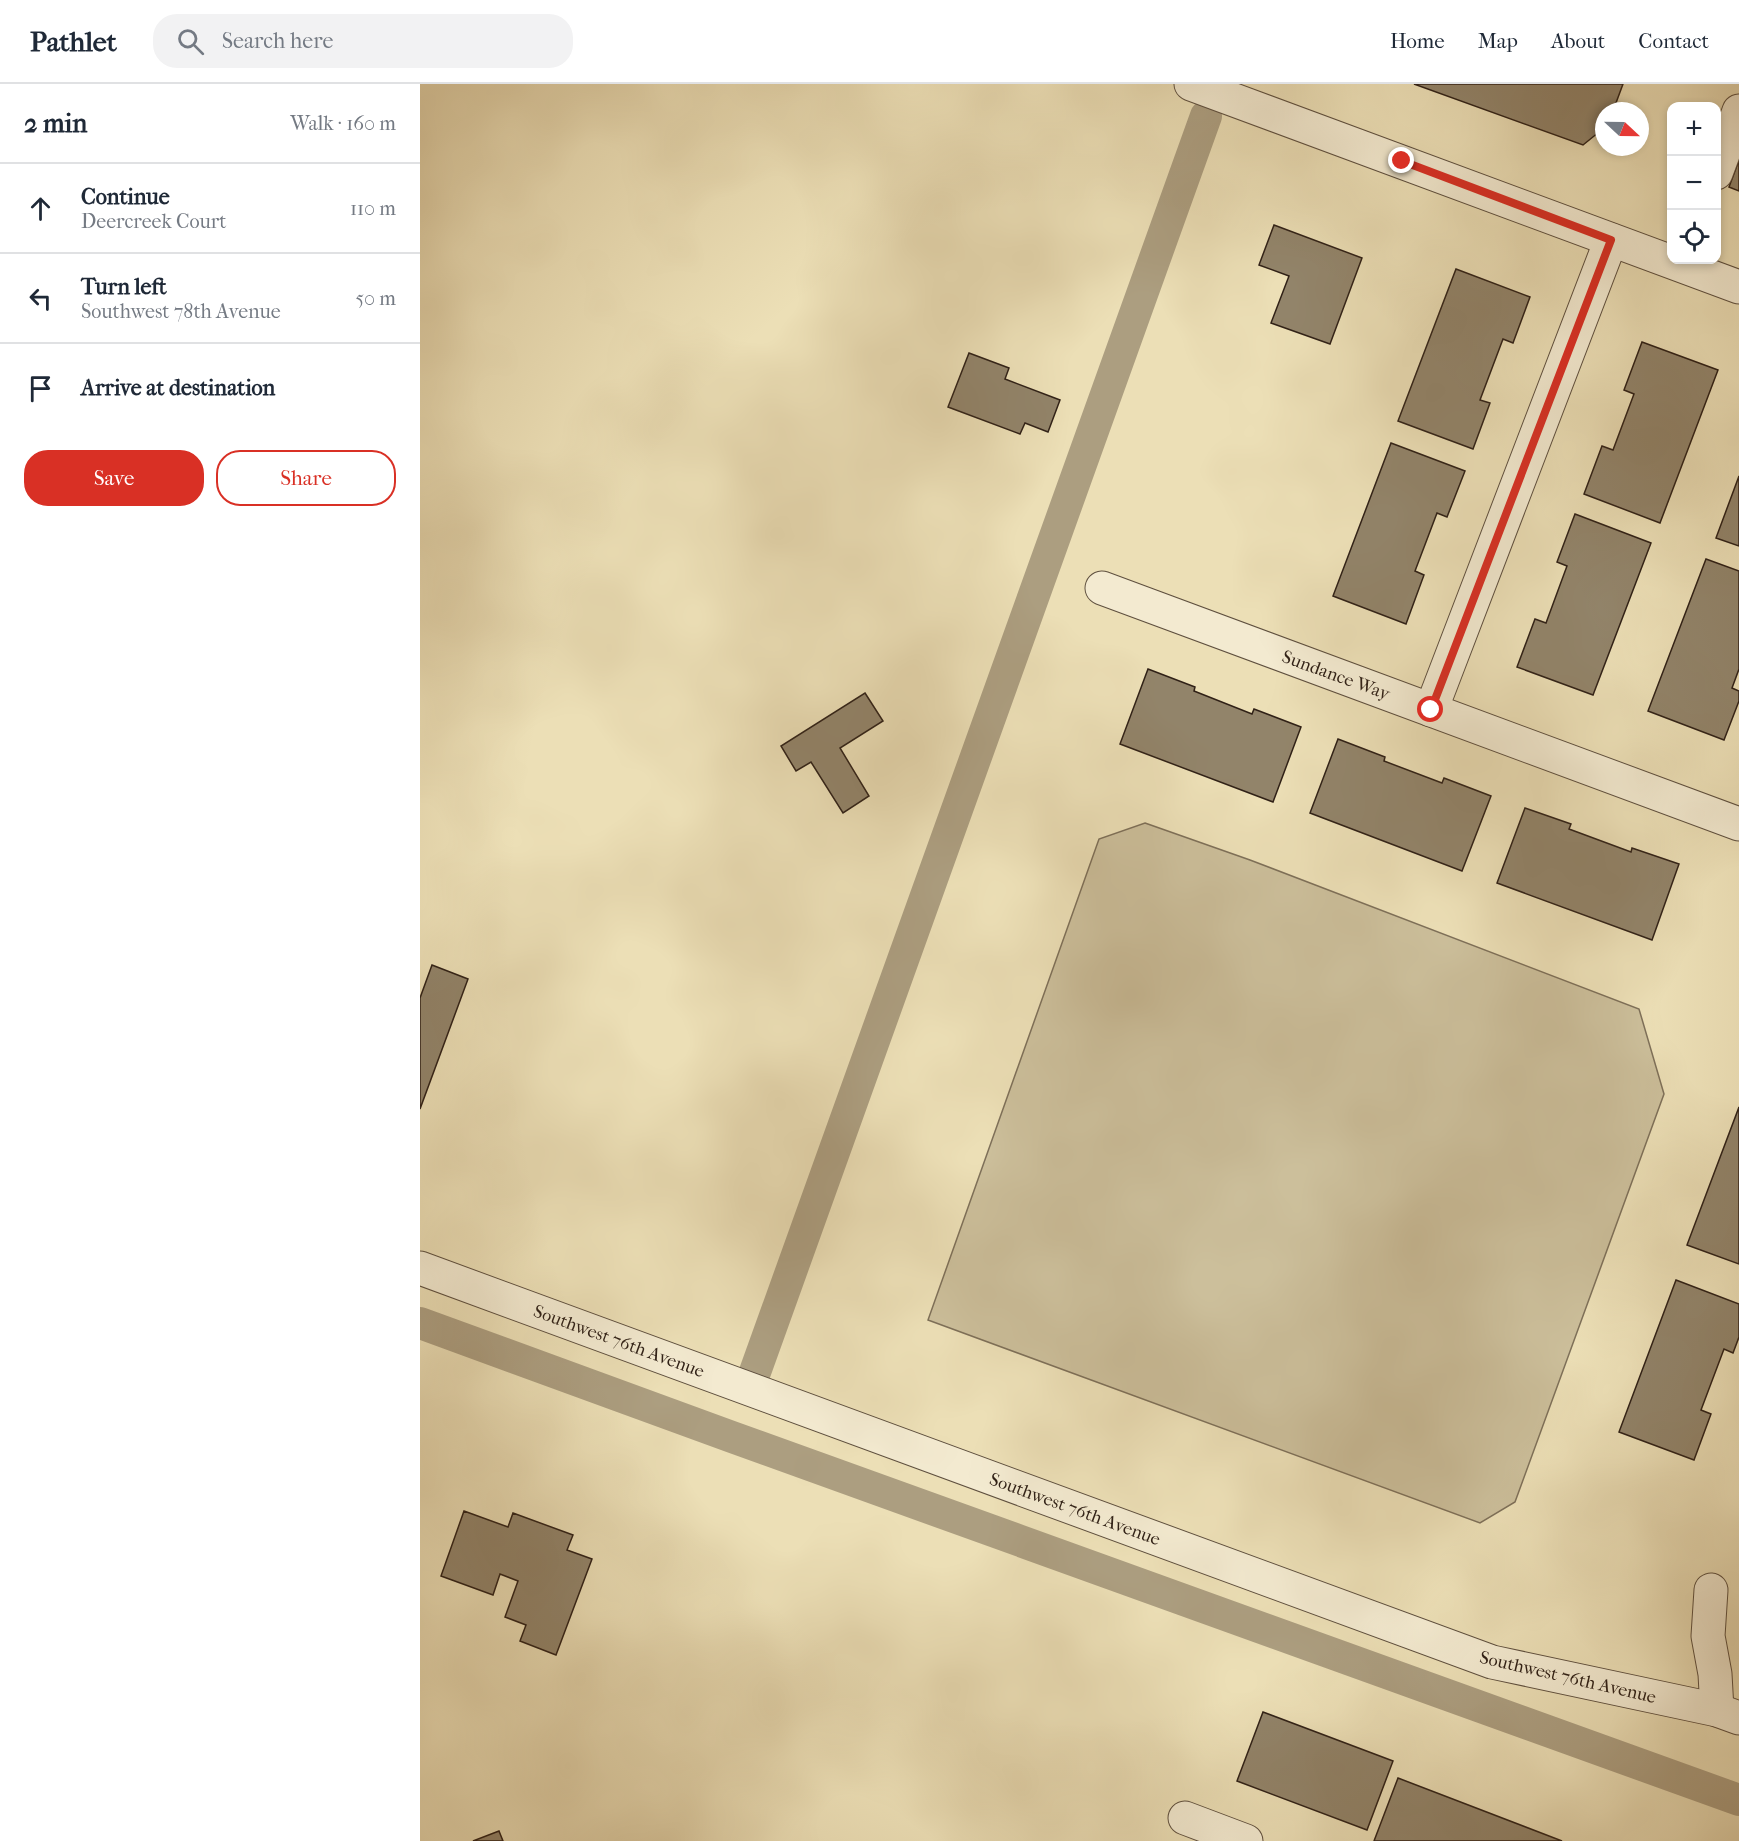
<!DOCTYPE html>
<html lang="en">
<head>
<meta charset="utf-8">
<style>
	body { margin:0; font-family:"IM FELL French Canon",serif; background:#f2f2f3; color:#1f2937 }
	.controls { position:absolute; right:18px; top:18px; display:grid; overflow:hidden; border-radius:12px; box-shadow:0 3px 9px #0003 }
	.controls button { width:54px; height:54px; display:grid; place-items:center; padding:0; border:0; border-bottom:2px solid #e0e1e3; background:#fff; color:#1f2937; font:30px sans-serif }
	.compass { position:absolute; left:1175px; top:18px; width:54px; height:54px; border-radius:50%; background:#fff; box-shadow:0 3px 9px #0003; rotate:112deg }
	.stop { position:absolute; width:18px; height:18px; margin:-14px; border:4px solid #d93025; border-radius:50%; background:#fff }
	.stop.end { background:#d93025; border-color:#fff; box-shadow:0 2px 6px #0008 }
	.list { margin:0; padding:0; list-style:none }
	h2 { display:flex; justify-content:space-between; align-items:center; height:78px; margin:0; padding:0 24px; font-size:26px }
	h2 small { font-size:20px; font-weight:400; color:#747a83 }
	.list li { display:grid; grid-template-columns:39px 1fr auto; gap:18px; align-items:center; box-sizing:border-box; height:90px; padding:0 24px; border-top:2px solid #e0e1e3 }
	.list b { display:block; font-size:22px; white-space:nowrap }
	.list p { margin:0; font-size:20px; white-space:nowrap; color:#747a83 }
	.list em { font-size:20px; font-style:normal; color:#747a83 }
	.actions { display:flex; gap:12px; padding:18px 24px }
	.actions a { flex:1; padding:14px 0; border:2px solid #d93025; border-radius:24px; text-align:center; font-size:21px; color:#d93025 }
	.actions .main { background:#d93025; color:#fff }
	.icon { flex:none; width:33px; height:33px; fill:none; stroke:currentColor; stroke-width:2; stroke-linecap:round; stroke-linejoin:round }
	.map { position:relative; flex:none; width:1319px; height:1757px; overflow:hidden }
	header { display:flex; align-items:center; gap:36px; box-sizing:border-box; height:84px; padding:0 30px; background:#fff; border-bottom:2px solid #e0e1e3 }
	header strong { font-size:28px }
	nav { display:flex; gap:33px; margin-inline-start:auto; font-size:21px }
	.search { width:420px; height:54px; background:#f2f2f3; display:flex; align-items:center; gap:15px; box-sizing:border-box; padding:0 21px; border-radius:24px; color:#747a83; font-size:22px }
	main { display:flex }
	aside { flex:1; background:#fff }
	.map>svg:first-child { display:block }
	.green { fill:#ccbf9b; stroke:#7e7059; stroke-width:1.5 }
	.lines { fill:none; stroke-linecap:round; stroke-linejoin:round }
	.canal { stroke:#ac9e80; stroke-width:32 }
	.building { fill:#92846a; stroke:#302117; stroke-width:1.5 }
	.minor-casing { stroke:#5f503f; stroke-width:35 }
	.minor { stroke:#f3ead0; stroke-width:33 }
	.route { stroke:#d93025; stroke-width:8 }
	.labels { text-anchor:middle; stroke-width:5; stroke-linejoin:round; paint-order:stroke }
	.street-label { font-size:18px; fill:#302117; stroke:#f3ead0 }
</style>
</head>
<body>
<header>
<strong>Pathlet</strong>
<div class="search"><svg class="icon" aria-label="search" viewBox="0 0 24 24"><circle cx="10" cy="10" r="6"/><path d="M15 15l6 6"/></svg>Search here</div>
<nav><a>Home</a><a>Map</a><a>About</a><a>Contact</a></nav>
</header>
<main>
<aside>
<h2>2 min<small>Walk · 160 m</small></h2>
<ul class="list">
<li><svg class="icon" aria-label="ahead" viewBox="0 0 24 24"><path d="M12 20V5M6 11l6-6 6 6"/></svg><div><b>Continue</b><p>Deercreek Court</p></div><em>110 m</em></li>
<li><svg class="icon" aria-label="left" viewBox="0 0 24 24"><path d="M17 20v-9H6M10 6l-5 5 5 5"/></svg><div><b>Turn left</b><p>Southwest 78th Avenue</p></div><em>50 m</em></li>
<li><svg class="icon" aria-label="arrive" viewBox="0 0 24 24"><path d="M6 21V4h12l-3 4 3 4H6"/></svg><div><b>Arrive at destination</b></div></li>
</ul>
<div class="actions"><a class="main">Save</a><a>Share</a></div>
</aside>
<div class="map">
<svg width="1319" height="1757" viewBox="0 0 1319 1757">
	<rect width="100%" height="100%" fill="#ecdfb6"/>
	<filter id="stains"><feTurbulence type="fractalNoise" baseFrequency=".00333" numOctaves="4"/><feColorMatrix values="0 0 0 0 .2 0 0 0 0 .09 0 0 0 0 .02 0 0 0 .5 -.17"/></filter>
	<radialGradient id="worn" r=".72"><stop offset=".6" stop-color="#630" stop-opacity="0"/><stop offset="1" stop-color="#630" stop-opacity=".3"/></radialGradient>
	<path class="green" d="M 725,739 L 830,776 L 1219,925 L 1244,1010 L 1095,1418 L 1060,1439 L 508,1236 L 679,755 Z"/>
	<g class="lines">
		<g class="canal">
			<path d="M 0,1239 L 312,1353 L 1319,1716"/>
			<path d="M 335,1288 L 786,32"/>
		</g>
	</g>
	<g class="building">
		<path d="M 994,0 L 1203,0 L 1193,27 L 1184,27 L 1184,44 L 1163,61 Z"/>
		<path d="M 1319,76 L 1319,107 L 1309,103 Z"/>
		<path d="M 854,141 L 942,174 L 910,260 L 851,239 L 869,192 L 839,181 Z"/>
		<path d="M 1036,185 L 1110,213 L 1093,259 L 1083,255 L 1060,316 L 1070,319 L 1053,365 L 978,337 Z"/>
		<path d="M 1222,258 L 1298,286 L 1240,439 L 1164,410 L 1182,362 L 1193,366 L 1214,310 L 1204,306 Z"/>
		<path d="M 549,269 L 589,284 L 585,295 L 640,316 L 628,348 L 605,339 L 600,350 L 528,323 Z"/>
		<path d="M 971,359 L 1045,387 L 1027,433 L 1017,429 L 995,487 L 1004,491 L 986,540 L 913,512 Z"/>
		<path d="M 1319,392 L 1319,462 L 1296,454 Z"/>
		<path d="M 1155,430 L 1231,459 L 1173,611 L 1097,583 L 1115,535 L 1126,539 L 1147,482 L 1137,478 Z"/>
		<path d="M 1286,475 L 1319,487 L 1319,585 L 1312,604 L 1319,607 L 1319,617 L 1304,656 L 1228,627 Z"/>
		<path d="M 728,585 L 775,603 L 774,607 L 832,630 L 834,625 L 881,643 L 853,718 L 700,660 Z"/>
		<path d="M 445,609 L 463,637 L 420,664 L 449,712 L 423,729 L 391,678 L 376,687 L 361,662 Z"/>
		<path d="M 918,655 L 965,673 L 964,677 L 1022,699 L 1024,694 L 1071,712 L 1042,787 L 890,729 Z"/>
		<path d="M 1105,724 L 1151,740 L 1149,745 L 1211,768 L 1212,764 L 1259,780 L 1232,856 L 1077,799 Z"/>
		<path d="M 12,881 L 48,895 L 0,1025 L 0,914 Z"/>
		<path d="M 1319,1023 L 1319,1180 L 1267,1161 Z"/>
		<path d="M 1256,1196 L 1319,1220 L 1319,1253 L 1313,1269 L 1304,1265 L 1281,1326 L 1291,1330 L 1274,1376 L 1199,1348 Z"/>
		<path d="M 44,1427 L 88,1443 L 93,1429 L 153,1451 L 147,1466 L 172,1475 L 136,1571 L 100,1557 L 106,1541 L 85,1533 L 98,1497 L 80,1490 L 73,1511 L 21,1492 Z"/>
		<path d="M 843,1628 L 973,1677 L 947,1746 L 817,1697 Z"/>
		<path d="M 978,1694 L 1142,1757 L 954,1757 Z"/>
		<path d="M 79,1747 L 83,1757 L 53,1757 Z"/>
	</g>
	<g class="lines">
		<defs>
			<g id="minor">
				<path d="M 771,0 L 1319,203"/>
				<path d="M 1296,89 L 1319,27"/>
				<path d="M 682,504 L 1319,740"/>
				<path d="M 1011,626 L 1191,156"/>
				<path d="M 0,1184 L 1072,1578 L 1297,1626 L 1319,1634"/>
				<path d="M 1291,1506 L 1288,1552 L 1295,1590 L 1297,1626"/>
				<path d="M 765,1734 L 826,1757"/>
			</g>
		</defs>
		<use href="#minor" class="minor-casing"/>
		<use href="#minor" class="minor"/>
	</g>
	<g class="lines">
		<path class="route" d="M 982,77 L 1191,156 L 1011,626"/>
	</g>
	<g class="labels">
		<g class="street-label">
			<text transform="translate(916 591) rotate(20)" y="6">Sundance Way</text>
			<text transform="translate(199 1257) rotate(20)" y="6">Southwest 76th Avenue</text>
			<text transform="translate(655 1425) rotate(20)" y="6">Southwest 76th Avenue</text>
			<text transform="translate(1148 1593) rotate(13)" y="6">Southwest 76th Avenue</text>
		</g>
	</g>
	<rect width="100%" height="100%" filter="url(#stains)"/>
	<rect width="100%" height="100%" fill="url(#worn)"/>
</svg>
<div class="controls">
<button>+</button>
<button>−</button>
<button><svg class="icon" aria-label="locate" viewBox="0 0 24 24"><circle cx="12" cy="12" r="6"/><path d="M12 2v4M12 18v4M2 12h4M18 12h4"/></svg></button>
</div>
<svg class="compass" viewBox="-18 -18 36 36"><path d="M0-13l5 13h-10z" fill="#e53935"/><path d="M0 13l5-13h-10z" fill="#747a83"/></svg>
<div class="stop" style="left:1011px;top:626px"></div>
<div class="stop end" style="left:982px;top:77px"></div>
</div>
</main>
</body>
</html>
